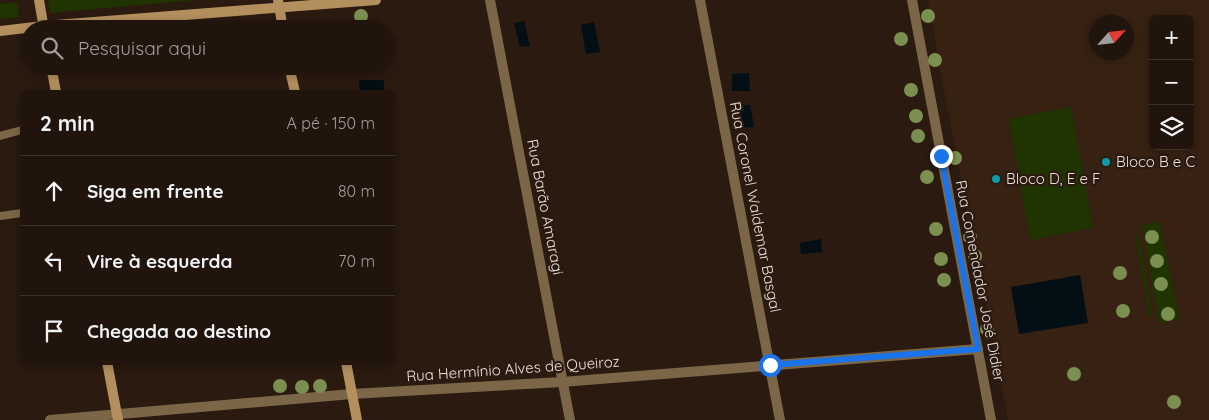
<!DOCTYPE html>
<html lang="pt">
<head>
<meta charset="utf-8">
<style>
	body { margin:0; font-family:Quicksand,sans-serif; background:#281d15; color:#f1f3f6 }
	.controls { position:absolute; right:15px; top:15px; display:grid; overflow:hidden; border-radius:8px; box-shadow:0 2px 8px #0003 }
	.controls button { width:45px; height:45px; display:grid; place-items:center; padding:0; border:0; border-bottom:1px solid #3d332d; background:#20140c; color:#f1f3f6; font:25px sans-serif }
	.compass { position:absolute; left:1089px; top:15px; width:45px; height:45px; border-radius:50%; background:#20140c; box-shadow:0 2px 8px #0003; rotate:63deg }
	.stop { position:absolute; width:15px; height:15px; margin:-11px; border:4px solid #1a73e8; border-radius:50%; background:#fff }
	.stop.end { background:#1a73e8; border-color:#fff; box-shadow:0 1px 5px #0008 }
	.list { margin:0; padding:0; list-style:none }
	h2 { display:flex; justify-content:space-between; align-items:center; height:65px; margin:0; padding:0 20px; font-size:21px }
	h2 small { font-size:16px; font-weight:400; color:#a29e9d }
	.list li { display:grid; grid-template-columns:32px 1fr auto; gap:15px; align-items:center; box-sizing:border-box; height:70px; padding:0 20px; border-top:1px solid #3d332d }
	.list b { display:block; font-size:19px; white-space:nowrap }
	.list em { font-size:16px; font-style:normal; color:#a29e9d }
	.icon { flex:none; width:28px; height:28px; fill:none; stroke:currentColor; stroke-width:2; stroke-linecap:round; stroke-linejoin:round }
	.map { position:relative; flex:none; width:1209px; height:420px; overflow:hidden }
	.search { position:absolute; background:#20140c; box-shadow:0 2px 8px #0003; left:20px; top:20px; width:375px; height:55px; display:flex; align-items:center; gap:12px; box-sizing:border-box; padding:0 18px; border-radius:28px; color:#a29e9d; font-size:19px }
	.panel { position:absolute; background:#20140c; box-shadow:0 2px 8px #0003; left:20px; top:90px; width:375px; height:275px; border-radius:8px }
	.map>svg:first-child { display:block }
	.built { fill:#362112; fill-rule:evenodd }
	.green { fill:#1f3400 }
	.water { fill:#030e15 }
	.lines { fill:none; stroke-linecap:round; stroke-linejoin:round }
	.lane { stroke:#7c6648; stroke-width:8 }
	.street { stroke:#7c6648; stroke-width:10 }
	.secondary { stroke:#b28f5d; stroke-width:10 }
	.tree { fill:#7b9050 }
	.route { stroke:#1a73e8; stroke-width:6 }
	.culture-dot { fill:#0f9aa8; stroke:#2a1a10; stroke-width:2 }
	.labels { text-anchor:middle; stroke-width:4.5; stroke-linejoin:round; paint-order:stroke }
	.poi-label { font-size:15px; fill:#eaded7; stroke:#2a1a10; text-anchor:start }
	.street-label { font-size:15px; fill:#eaded7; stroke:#2a1a10 }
</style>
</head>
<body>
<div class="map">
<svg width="1209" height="420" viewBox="0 0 1209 420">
	<rect width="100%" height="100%" fill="#2a1a10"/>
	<path class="built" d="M 928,0 L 1209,0 L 1209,420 L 1008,420 L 940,70 ZM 1153,19 L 1190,19 L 1190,146 L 1153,146 ZM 1096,22 L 1126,22 L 1126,52 L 1096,52 Z"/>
	<g class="green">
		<path d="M 48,0 L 195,0 L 50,13 Z"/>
		<path d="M 17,2 L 19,17 L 0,19 L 0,4 Z"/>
		<path d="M 1071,107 L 1093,228 L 1030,240 L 1009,119 Z"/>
		<path d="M 1160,222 L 1179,319 L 1159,323 L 1142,225 Z"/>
		<path d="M 1138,234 L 1153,316 L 1149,316 L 1135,235 Z"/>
	</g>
	<g class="water">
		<path d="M 524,21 L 530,46 L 520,47 L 514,23 Z"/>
		<path d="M 594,22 L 600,52 L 586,54 L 581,25 Z"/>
		<path d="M 749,73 L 750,91 L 732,91 L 732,74 Z"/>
		<path d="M 359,80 L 384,80 L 384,92 L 360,92 Z"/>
		<path d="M 750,105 L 754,127 L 739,128 L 737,106 Z"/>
		<path d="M 821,239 L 822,252 L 801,254 L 800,243 Z"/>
		<path d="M 1080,275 L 1088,323 L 1019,334 L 1011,287 Z"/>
	</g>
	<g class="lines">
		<g class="lane">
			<path d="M 0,136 L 22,130"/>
			<path d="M 0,216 L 22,213"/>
		</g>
		<g class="street">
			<path d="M 490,0 L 570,420"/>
			<path d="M 700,0 L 780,420"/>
			<path d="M 912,0 L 991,420"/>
			<path d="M 50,420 L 352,394 L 562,382 L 978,349"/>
		</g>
		<g class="secondary">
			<path d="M 39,0 L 44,29"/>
			<path d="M 278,0 L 283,29"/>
			<path d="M 0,31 L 43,26 L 376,0"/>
			<path d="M 51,66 L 56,92"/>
			<path d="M 289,66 L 295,92"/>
			<path d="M 107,362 L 118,420"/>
			<path d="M 346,362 L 357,420"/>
		</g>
	</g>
	<g class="tree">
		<circle cx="361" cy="16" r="7"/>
		<circle cx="928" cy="16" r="7"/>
		<circle cx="901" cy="39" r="7"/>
		<circle cx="935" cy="60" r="7"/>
		<circle cx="911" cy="90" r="7"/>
		<circle cx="916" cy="116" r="7"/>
		<circle cx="918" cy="136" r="7"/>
		<circle cx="955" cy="158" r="7"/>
		<circle cx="927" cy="177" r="7"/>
		<circle cx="936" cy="229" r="7"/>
		<circle cx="970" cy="237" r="7"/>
		<circle cx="1152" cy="237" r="7"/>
		<circle cx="975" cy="256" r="7"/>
		<circle cx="941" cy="259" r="7"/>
		<circle cx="1157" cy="261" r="7"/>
		<circle cx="1120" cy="273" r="7"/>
		<circle cx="944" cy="280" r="7"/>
		<circle cx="1161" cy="284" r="7"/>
		<circle cx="1123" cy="311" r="7"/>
		<circle cx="1168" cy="314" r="7"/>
		<circle cx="987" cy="329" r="7"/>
		<circle cx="1074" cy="374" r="7"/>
		<circle cx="280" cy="386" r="7"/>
		<circle cx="320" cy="386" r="7"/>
		<circle cx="302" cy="387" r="7"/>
		<circle cx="1174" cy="402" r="7"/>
	</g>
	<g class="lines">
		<path class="route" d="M 770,365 L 978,349 L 941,156"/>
	</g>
	<g class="culture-dot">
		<circle cx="1106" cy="162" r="5"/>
		<circle cx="996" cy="179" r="5"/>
	</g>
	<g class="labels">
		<g class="poi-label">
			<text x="1116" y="167">Bloco B e C</text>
			<text x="1006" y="184">Bloco D, E e F</text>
		</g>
		<g class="street-label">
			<text transform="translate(545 207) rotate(79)" y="5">Rua Barão Amaragi</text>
			<text transform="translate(755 207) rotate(79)" y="5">Rua Coronel Waldemar Basgal</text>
			<text transform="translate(980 281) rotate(79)" y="5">Rua Comendador José Didier</text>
			<text transform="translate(513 369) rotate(-4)" y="5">Rua Hermínio Alves de Queiroz</text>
		</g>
	</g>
</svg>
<div class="controls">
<button>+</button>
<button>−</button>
<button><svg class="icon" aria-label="layers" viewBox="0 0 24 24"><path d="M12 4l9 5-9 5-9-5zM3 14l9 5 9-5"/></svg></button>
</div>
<svg class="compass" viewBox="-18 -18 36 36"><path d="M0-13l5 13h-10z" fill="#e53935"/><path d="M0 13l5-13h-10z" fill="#a29e9d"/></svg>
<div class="stop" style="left:770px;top:365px"></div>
<div class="stop end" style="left:941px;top:156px"></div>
<div class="search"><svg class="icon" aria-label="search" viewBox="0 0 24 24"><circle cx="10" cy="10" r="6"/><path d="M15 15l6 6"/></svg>Pesquisar aqui</div>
<section class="panel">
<h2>2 min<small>A pé · 150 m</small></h2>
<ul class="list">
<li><svg class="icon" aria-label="ahead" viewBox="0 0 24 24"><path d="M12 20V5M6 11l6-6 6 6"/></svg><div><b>Siga em frente</b></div><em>80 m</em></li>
<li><svg class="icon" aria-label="left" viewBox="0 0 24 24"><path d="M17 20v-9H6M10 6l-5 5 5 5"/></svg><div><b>Vire à esquerda</b></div><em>70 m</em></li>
<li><svg class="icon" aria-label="arrive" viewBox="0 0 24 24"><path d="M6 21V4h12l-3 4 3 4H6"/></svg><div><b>Chegada ao destino</b></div></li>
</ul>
</section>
</div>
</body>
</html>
